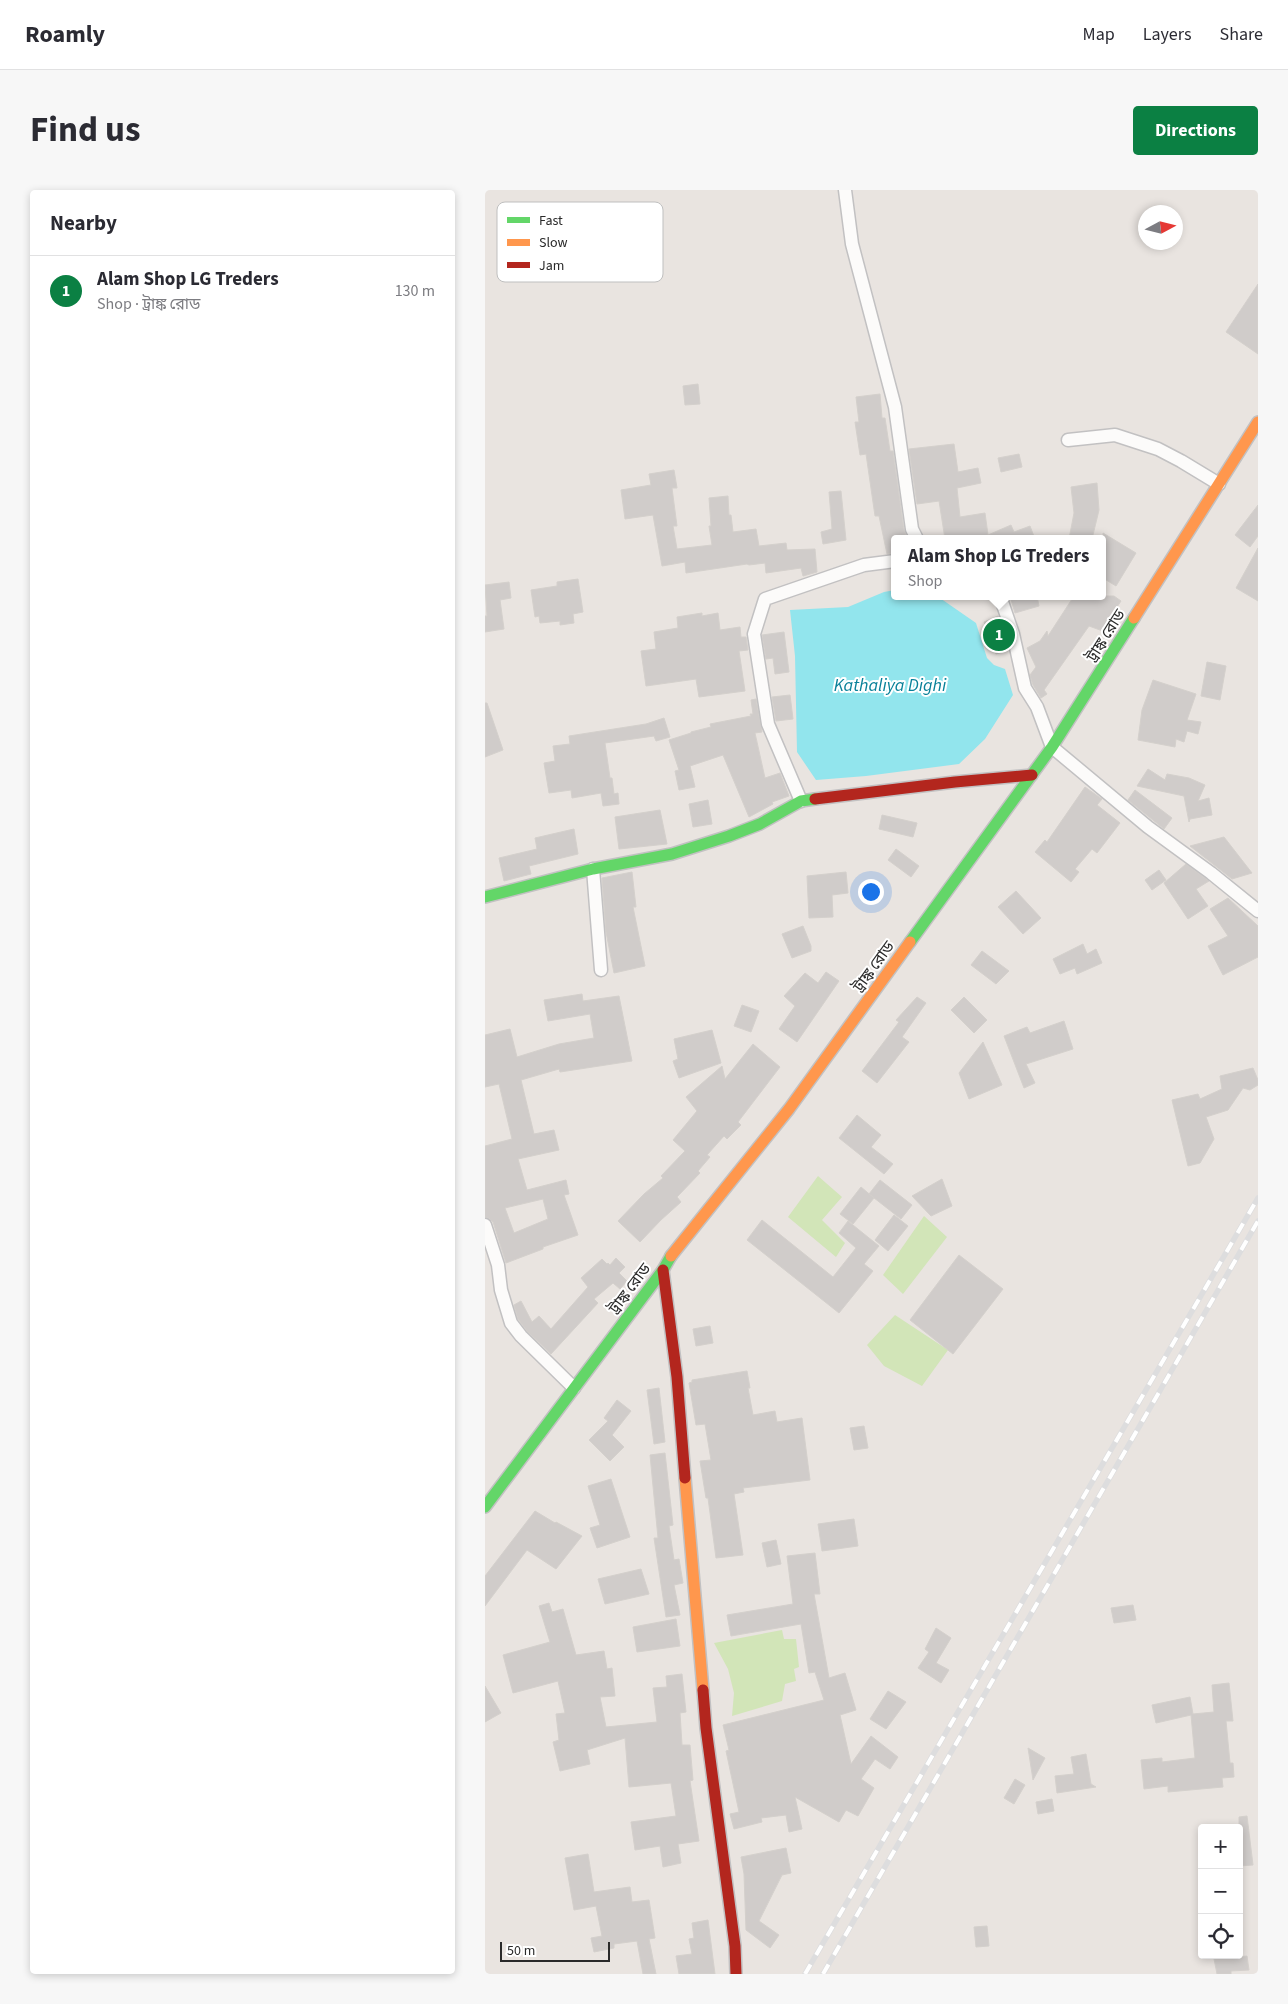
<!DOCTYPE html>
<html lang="en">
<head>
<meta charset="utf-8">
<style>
	body { margin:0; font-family:"Source Sans 3","Noto Sans Bengali",sans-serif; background:#f7f7f7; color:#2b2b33 }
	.controls { position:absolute; right:15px; bottom:15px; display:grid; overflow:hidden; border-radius:5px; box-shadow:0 2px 8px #0003 }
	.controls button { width:45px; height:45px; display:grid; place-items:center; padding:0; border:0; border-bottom:1px solid #e1e1e2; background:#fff; color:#2b2b33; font:25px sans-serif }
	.compass { position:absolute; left:653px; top:15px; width:45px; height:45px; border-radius:50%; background:#fff; box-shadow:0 2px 8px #0003; rotate:83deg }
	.scale { position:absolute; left:15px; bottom:12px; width:110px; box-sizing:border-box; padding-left:5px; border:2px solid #2a2a2a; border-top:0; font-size:14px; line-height:18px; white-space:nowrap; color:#2a2a2a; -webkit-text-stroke:4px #fff; paint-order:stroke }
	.you { position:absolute; left:385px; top:701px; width:18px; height:18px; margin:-12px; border:4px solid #fff; border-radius:50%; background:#1a73e8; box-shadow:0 0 0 8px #1a73e833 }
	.badge { display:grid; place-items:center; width:32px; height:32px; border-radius:50%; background:#0b8043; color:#fff; font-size:16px; font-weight:700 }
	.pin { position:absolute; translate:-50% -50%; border:2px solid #fff; box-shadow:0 1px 5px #0006 }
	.popup { position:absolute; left:406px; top:345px; width:215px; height:65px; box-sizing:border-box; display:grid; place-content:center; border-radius:5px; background:#fff; filter:drop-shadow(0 1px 4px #0005); font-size:16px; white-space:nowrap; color:#7c7c81 }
	.popup b { font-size:19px; color:#2b2b33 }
	.popup::after { content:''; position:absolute; left:50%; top:100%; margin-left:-10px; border:10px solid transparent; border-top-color:#fff }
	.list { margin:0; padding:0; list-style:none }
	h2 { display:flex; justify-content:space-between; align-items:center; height:65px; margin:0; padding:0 20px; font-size:21px }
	h2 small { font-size:16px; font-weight:400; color:#7c7c81 }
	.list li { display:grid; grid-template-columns:32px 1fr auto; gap:15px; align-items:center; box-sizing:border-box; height:70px; padding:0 20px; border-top:1px solid #e1e1e2 }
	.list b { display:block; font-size:19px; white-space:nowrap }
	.list p { margin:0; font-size:16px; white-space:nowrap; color:#7c7c81 }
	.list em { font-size:16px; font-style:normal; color:#7c7c81 }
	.icon { flex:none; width:28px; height:28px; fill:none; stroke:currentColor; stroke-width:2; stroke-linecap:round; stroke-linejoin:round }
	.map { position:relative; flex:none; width:773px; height:1784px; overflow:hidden; border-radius:5px }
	header { display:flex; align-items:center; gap:30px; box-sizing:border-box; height:70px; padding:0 25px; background:#fff; border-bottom:1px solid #e1e1e2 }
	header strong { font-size:24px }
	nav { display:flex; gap:28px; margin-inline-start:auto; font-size:18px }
	.intro { display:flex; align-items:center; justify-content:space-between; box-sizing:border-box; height:120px; padding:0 30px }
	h1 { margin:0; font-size:35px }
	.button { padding:12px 22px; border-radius:5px; background:#0b8043; color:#fff; font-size:18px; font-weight:700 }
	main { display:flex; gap:30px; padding:0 30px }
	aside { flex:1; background:#fff; border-radius:5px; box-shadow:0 2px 8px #0003 }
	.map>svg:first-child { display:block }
	.green { fill:#d2e5b8 }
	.water { fill:#92e5ed }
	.building { fill:#d0ccca; stroke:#d4d0cc; fill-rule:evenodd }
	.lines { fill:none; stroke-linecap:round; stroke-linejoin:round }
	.street-casing { stroke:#c2c1c2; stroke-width:15 }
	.fast-casing { stroke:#c2c1c2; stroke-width:14 }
	.slow-casing { stroke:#c2c1c2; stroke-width:14 }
	.jam-casing { stroke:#c2c1c2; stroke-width:14 }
	.street { stroke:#fcfbfa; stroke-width:12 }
	.fast { stroke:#63d668; stroke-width:11 }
	.slow { stroke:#ff974d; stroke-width:11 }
	.jam { stroke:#b3261e; stroke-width:11 }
	.rail-casing { stroke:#ddddde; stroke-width:5.5 }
	.rail { stroke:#fff; stroke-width:4; stroke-dasharray:11; stroke-linecap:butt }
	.labels { text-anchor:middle; stroke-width:4; stroke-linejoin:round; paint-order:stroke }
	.street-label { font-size:16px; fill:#2a2a2a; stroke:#fff }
	.water-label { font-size:18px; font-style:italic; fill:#098199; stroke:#fff }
	.key { fill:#fff; stroke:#bfbfbf; stroke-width:1 }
	.key-label { font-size:14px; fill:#2a2a2a }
</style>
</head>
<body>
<header>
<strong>Roamly</strong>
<nav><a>Map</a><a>Layers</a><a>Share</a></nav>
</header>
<div class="intro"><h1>Find us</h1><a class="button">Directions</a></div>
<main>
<aside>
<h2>Nearby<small></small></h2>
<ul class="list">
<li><span class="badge">1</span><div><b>Alam Shop LG Treders</b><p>Shop · ট্রাঙ্ক রোড</p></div><em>130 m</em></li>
</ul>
</aside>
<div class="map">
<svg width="773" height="1784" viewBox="0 0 773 1784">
	<rect width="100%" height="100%" fill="#e9e4e0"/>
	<g class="green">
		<path d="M 333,986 L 357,1007 L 337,1030 L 360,1053 L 351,1067 L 303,1027 Z"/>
		<path d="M 439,1026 L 462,1047 L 418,1104 L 398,1085 Z"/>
		<path d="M 410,1125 L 463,1160 L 437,1196 L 399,1176 L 382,1155 Z"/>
		<path d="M 297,1440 L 299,1449 L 311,1449 L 314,1477 L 309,1479 L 311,1491 L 300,1494 L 297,1511 L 247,1526 L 249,1503 L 243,1479 L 229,1453 Z"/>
	</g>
	<path class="water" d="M 410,400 L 410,406 L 452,406 L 491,433 L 502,468 L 509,475 L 520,479 L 528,505 L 500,549 L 474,574 L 381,586 L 331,590 L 312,562 L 310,466 L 305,420 L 363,417 L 399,402 Z"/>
	<g class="building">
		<path d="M 773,94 L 773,164 L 741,142 Z"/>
		<path d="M 213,194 L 215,214 L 200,215 L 198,196 Z"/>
		<path d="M 395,204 L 397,228 L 400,228 L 405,261 L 408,261 L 419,340 L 423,349 L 410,349 L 410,363 L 402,364 L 394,326 L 390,326 L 381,264 L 375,265 L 370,232 L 374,232 L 371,207 Z"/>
		<path d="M 469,254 L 473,282 L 493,278 L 496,293 L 472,298 L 475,327 L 500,323 L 503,345 L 526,335 L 529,342 L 545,336 L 550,349 L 460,349 L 454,311 L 432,314 L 424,259 Z"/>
		<path d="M 534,264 L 537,277 L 516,282 L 513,268 Z"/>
		<path d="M 189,280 L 192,298 L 187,298 L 192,336 L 188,336 L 192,359 L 227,355 L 224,336 L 226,336 L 224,308 L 243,306 L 244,325 L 246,325 L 248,342 L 271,339 L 274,356 L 301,353 L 302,360 L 330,359 L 332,382 L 318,386 L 316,378 L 281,383 L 280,373 L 264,375 L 262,374 L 201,383 L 200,372 L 177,376 L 168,325 L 140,329 L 136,300 L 166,295 L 164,284 Z"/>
		<path d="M 612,293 L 614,320 L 607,349 L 584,349 L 589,323 L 586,297 Z"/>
		<path d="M 356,301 L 361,350 L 338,354 L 336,342 L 347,339 L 344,302 Z"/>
		<path d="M 773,315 L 773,346 L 765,357 L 750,345 Z"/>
		<path d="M 618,343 L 651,363 L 631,396 L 618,388 Z"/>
		<path d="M 773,358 L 773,411 L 751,398 Z"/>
		<path d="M 93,389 L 98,422 L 88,424 L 89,433 L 75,435 L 75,431 L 55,433 L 54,426 L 50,427 L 46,400 L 72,396 L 72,392 Z"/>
		<path d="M 24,392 L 26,408 L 15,410 L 19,439 L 0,442 L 0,426 L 2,426 L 0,395 Z"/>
		<path d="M 525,406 L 552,406 L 554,416 L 530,423 Z"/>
		<path d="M 589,406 L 629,406 L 636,411 L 628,423 L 637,427 L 626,444 L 604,436 L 559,500 L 562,504 L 556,508 L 548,495 L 545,485 L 551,477 L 542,458 L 555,451 L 562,441 L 563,446 Z"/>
		<path d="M 217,423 L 217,426 L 233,423 L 235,440 L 255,437 L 256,447 L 261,447 L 263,460 L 254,461 L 260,501 L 214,507 L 211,489 L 161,496 L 156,461 L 171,459 L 169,442 L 193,438 L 192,427 Z"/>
		<path d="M 513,426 L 523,460 L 511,464 L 499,432 Z"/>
		<path d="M 299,442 L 304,482 L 290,484 L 288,468 L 281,469 L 277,445 Z"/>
		<path d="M 722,472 L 741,476 L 735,510 L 716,506 Z"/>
		<path d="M 668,490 L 711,504 L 702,530 L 716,532 L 713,544 L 702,541 L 699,552 L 691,549 L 690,557 L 653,550 L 657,520 Z"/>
		<path d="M 305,505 L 308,529 L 291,531 L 287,507 Z"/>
		<path d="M 271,509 L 277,542 L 270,543 L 280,588 L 295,583 L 304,606 L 287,612 L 288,614 L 264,627 L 238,565 L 205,576 L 210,597 L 194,600 L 190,581 L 194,580 L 184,550 L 206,543 L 206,542 L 226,537 L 225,534 L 266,526 L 265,524 L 268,524 L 266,510 Z"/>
		<path d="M 0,513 L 2,513 L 18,560 L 0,567 Z"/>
		<path d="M 179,528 L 185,547 L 171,551 L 169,546 L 120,553 L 125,588 L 127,588 L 129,604 L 133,603 L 134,614 L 118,616 L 116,603 L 87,608 L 86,600 L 64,603 L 59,573 L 70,571 L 68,556 L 85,554 L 84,546 L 161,534 Z"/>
		<path d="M 663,579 L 680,590 L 682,584 L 704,588 L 720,595 L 713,611 L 724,608 L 727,625 L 705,629 L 704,632 L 699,606 L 652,596 Z"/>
		<path d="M 600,597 L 617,609 L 612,615 L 635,633 L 612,663 L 607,659 L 590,679 L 594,682 L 586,692 L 550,662 L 560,650 L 562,652 Z"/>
		<path d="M 650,600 L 687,628 L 679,639 L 643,610 Z"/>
		<path d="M 223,610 L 227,634 L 208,637 L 204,614 Z"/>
		<path d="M 175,620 L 182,654 L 134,659 L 130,627 Z"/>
		<path d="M 397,625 L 432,633 L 428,647 L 394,639 Z"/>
		<path d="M 89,639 L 93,664 L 44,676 L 46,684 L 19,691 L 14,668 L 52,659 L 50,648 Z"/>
		<path d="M 739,647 L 767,683 L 747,689 L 705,656 Z"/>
		<path d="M 411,659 L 434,676 L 426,687 L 403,670 Z"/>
		<path d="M 701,674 L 724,691 L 711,699 L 723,716 L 703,729 L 679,693 Z"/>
		<path d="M 674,680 L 681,690 L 667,700 L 660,690 Z"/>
		<path d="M 147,682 L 151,717 L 148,717 L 160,776 L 129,783 L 121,742 L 117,688 Z"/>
		<path d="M 361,682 L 363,703 L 347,705 L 348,727 L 324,728 L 322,686 Z"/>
		<path d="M 531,701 L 556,728 L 538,744 L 513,717 Z"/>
		<path d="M 743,708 L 773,736 L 773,767 L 738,785 L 723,756 L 743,746 L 725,719 Z"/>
		<path d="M 318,736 L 326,756 L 326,761 L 307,768 L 297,744 Z"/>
		<path d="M 598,754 L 602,764 L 611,759 L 617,773 L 592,784 L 590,778 L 575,784 L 568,769 Z"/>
		<path d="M 497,761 L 524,781 L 511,794 L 486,775 Z"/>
		<path d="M 341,782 L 354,791 L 312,852 L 294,839 L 310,816 L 299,806 L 320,783 L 333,793 Z"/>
		<path d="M 97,804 L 98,811 L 134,806 L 147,871 L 75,882 L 74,879 L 36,890 L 49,944 L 69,940 L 74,960 L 33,969 L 42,1000 L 81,990 L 84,1004 L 79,1005 L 93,1045 L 58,1057 L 58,1059 L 21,1073 L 8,1032 L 5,1029 L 0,1027 L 0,956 L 27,949 L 14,894 L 0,897 L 0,845 L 25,839 L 32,867 L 74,854 L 109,848 L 105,824 L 63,831 L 59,810 ZM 58,1009 L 63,1029 L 29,1043 L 20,1018 Z"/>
		<path d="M 432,807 L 441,813 L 417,847 L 424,852 L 392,893 L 377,881 L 414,832 L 411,830 Z"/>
		<path d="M 479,807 L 502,830 L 489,843 L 466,820 Z"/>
		<path d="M 257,815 L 274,821 L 266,842 L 249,836 Z"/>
		<path d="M 579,831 L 588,859 L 541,874 L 550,893 L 539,898 L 519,846 L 542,837 L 545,843 Z"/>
		<path d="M 227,840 L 236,873 L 194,888 L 188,871 L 193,869 L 189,849 Z"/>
		<path d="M 498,852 L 517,895 L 484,909 L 474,883 Z"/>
		<path d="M 268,854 L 295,877 L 253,932 L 256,935 L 242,949 L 239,946 L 222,965 L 225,967 L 213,981 L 215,983 L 192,1007 L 196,1012 L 176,1030 L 155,1052 L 133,1031 L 159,1004 L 178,988 L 176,986 L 200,961 L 188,950 L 212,921 L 201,907 L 237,876 L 240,889 Z"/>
		<path d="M 768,878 L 773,890 L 773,895 L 765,900 L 758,898 L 743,920 L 721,927 L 729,949 L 715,973 L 703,976 L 687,910 L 713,904 L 715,909 L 737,899 L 735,886 Z"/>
		<path d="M 372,925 L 396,945 L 386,957 L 408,974 L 399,984 L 354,948 Z"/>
		<path d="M 457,989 L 467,1016 L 446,1026 L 427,1006 Z"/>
		<path d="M 395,990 L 427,1015 L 416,1029 L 384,1004 Z"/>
		<path d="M 376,997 L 389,1008 L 368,1034 L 355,1024 Z"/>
		<path d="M 409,1025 L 423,1036 L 403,1061 L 390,1050 Z"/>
		<path d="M 277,1030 L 348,1087 L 371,1058 L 354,1043 L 363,1031 L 394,1056 L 379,1074 L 388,1081 L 354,1123 L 262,1050 Z"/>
		<path d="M 474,1065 L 518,1099 L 468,1164 L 425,1130 Z"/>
		<path d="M 131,1068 L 140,1077 L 134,1083 L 142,1091 L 135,1099 L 128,1093 L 109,1109 L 113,1113 L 66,1164 L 42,1141 L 33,1129 L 29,1115 L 36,1111 L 47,1132 L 54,1126 L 66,1139 L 103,1097 L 96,1088 L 117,1069 L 122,1074 L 123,1073 L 125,1075 Z"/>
		<path d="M 225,1136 L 228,1153 L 211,1156 L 208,1139 Z"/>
		<path d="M 262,1181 L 265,1198 L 263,1198 L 268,1225 L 290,1221 L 292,1232 L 317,1228 L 325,1290 L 258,1298 L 259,1302 L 249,1304 L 258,1365 L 231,1368 L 223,1308 L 221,1308 L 215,1271 L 226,1270 L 220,1234 L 211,1235 L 204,1193 L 207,1192 L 207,1190 Z"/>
		<path d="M 174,1198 L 180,1252 L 169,1254 L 162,1200 Z"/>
		<path d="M 132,1210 L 146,1221 L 127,1245 L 139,1257 L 125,1271 L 104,1250 L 123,1231 L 119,1228 Z"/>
		<path d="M 379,1236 L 383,1258 L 369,1260 L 365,1238 Z"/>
		<path d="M 180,1263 L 188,1335 L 184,1336 L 189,1370 L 194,1369 L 198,1393 L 189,1395 L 195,1425 L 181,1427 L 169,1348 L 173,1348 L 165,1265 Z"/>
		<path d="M 126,1289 L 145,1347 L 112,1358 L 105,1338 L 115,1335 L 103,1296 Z"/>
		<path d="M 50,1321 L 70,1333 L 71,1332 L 97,1346 L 71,1379 L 42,1360 L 0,1416 L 0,1386 Z"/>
		<path d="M 369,1329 L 373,1356 L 337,1361 L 333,1334 Z"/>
		<path d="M 291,1350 L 296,1374 L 282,1377 L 277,1353 Z"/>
		<path d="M 330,1363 L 335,1404 L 329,1404 L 344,1488 L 360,1483 L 371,1520 L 355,1525 L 366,1574 L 386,1546 L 413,1567 L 405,1579 L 390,1569 L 376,1589 L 389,1598 L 373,1626 L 361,1620 L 354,1632 L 310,1607 L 317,1639 L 304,1642 L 301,1625 L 276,1628 L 277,1632 L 249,1639 L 245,1624 L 254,1622 L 241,1561 L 244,1560 L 238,1535 L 339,1510 L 330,1482 L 324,1483 L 316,1434 L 246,1446 L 242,1425 L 308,1414 L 302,1366 Z"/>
		<path d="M 156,1379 L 164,1404 L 120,1414 L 113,1389 Z"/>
		<path d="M 64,1413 L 67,1422 L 78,1419 L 91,1465 L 119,1461 L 122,1479 L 127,1478 L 130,1506 L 115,1507 L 121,1537 L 172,1532 L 168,1498 L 182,1497 L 181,1486 L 197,1484 L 201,1522 L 195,1523 L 197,1555 L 205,1555 L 208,1590 L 205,1591 L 214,1651 L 193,1654 L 196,1673 L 178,1677 L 175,1656 L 150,1660 L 146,1632 L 191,1626 L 186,1593 L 144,1597 L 140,1548 L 102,1560 L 105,1574 L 75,1581 L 68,1552 L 74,1550 L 71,1524 L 80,1523 L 73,1491 L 28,1503 L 18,1465 L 65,1452 L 54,1416 Z"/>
		<path d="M 648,1415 L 651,1430 L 629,1433 L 626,1418 Z"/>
		<path d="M 191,1429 L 195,1456 L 152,1462 L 148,1437 Z"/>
		<path d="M 451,1438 L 466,1448 L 451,1473 L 464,1480 L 456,1493 L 433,1478 L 444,1462 L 440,1459 Z"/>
		<path d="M 744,1493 L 748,1531 L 741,1531 L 745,1573 L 748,1573 L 749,1587 L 737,1588 L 738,1597 L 683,1602 L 683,1596 L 659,1599 L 656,1570 L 677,1568 L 677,1572 L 710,1568 L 706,1525 L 671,1533 L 667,1515 L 705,1507 L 708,1524 L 729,1522 L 727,1495 Z"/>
		<path d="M 0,1496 L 16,1523 L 0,1532 Z"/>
		<path d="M 403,1501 L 421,1512 L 401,1539 L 385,1529 Z"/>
		<path d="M 543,1558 L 560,1568 L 548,1590 Z"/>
		<path d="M 601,1564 L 606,1594 L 611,1597 L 572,1603 L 570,1586 L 589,1584 L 586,1567 Z"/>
		<path d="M 530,1589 L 540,1595 L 529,1614 L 519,1608 Z"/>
		<path d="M 567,1609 L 569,1621 L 553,1624 L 551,1612 Z"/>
		<path d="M 762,1626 L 768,1675 L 754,1676 L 754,1627 Z"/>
		<path d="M 301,1658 L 306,1683 L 297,1685 L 274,1731 L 294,1745 L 285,1758 L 261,1740 L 259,1684 L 256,1667 Z"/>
		<path d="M 103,1664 L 109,1702 L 145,1697 L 147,1712 L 164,1710 L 170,1748 L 164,1749 L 171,1784 L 158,1784 L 152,1751 L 129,1754 L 129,1758 L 109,1762 L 106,1748 L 117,1746 L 111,1716 L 89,1720 L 80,1668 Z"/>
		<path d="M 223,1730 L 230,1784 L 194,1784 L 191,1766 L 207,1764 L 204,1749 L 209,1748 L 207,1733 Z"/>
		<path d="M 502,1736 L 504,1756 L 491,1757 L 489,1737 Z"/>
		<path d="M 762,1766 L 764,1780 L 746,1781 L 746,1784 L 732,1784 L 729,1769 Z"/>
	</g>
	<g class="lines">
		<defs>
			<g id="street">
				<path d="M 360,0 L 367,54 L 410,217 L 427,339 L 432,349"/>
				<path d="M 583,250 L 630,245 L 673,259 L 696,271 L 734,294"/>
				<path d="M 515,406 L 528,444 L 540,498 L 552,517 L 567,557 L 663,637 L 726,683 L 773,721"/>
				<path d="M 316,611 L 283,534 L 269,444 L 280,409 L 379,375 L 410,371"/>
				<path d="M 108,679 L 116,780"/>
				<path d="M 0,1035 L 13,1075 L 16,1100 L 26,1133 L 36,1146 L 89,1198"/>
			</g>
			<g id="fast">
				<path d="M 0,707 L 108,679 L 187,664 L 244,646 L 275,634 L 316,611 L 330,609"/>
				<path d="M 425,752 L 567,557 L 649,428"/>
				<path d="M 0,1317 L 178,1080 L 186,1066"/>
			</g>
			<g id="slow">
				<path d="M 649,428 L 773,232"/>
				<path d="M 186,1066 L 304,919 L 425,752"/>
				<path d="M 200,1288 L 218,1500"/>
			</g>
			<g id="jam">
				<path d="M 330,609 L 470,592 L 547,585"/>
				<path d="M 178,1080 L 192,1187 L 200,1288"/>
				<path d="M 218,1500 L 221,1538 L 250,1756 L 251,1784"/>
			</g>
		</defs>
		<use href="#street" class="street-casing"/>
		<use href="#fast" class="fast-casing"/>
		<use href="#slow" class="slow-casing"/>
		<use href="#jam" class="jam-casing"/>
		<use href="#street" class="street"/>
		<use href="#fast" class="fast"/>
		<use href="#slow" class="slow"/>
		<use href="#jam" class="jam"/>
		<defs>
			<g id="rail">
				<path d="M 320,1784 L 773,1008"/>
				<path d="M 338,1784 L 773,1031"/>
			</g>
		</defs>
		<use href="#rail" class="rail-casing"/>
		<use href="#rail" class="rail"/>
	</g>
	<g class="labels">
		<g class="street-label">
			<text transform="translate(620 445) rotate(-58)" y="6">ট্রাঙ্ক রোড</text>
			<text transform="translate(388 776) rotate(-54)" y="6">ট্রাঙ্ক রোড</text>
			<text transform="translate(144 1098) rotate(-53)" y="6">ট্রাঙ্ক রোড</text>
		</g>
		<g class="water-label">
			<text x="405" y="501">Kathaliya Dighi</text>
		</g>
	</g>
	<rect x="12" y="12" width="166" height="80" rx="8" class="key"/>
	<rect x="22" y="27" width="23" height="6" fill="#63d668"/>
	<rect x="22" y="49" width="23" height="7" fill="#ff974d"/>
	<rect x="22" y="72" width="23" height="6" fill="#b3261e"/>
	<g class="key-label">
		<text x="54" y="35">Fast</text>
		<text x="54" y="57">Slow</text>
		<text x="54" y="80">Jam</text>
	</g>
</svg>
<div class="controls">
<button>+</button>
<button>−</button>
<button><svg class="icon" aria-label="locate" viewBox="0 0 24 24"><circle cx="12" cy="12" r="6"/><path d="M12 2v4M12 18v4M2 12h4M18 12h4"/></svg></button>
</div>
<svg class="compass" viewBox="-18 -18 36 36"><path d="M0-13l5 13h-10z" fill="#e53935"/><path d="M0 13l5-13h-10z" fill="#7c7c81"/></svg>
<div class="scale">50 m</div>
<div class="you"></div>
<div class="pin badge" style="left:514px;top:445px">1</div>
<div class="popup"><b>Alam Shop LG Treders</b>Shop</div>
</div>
</main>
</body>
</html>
